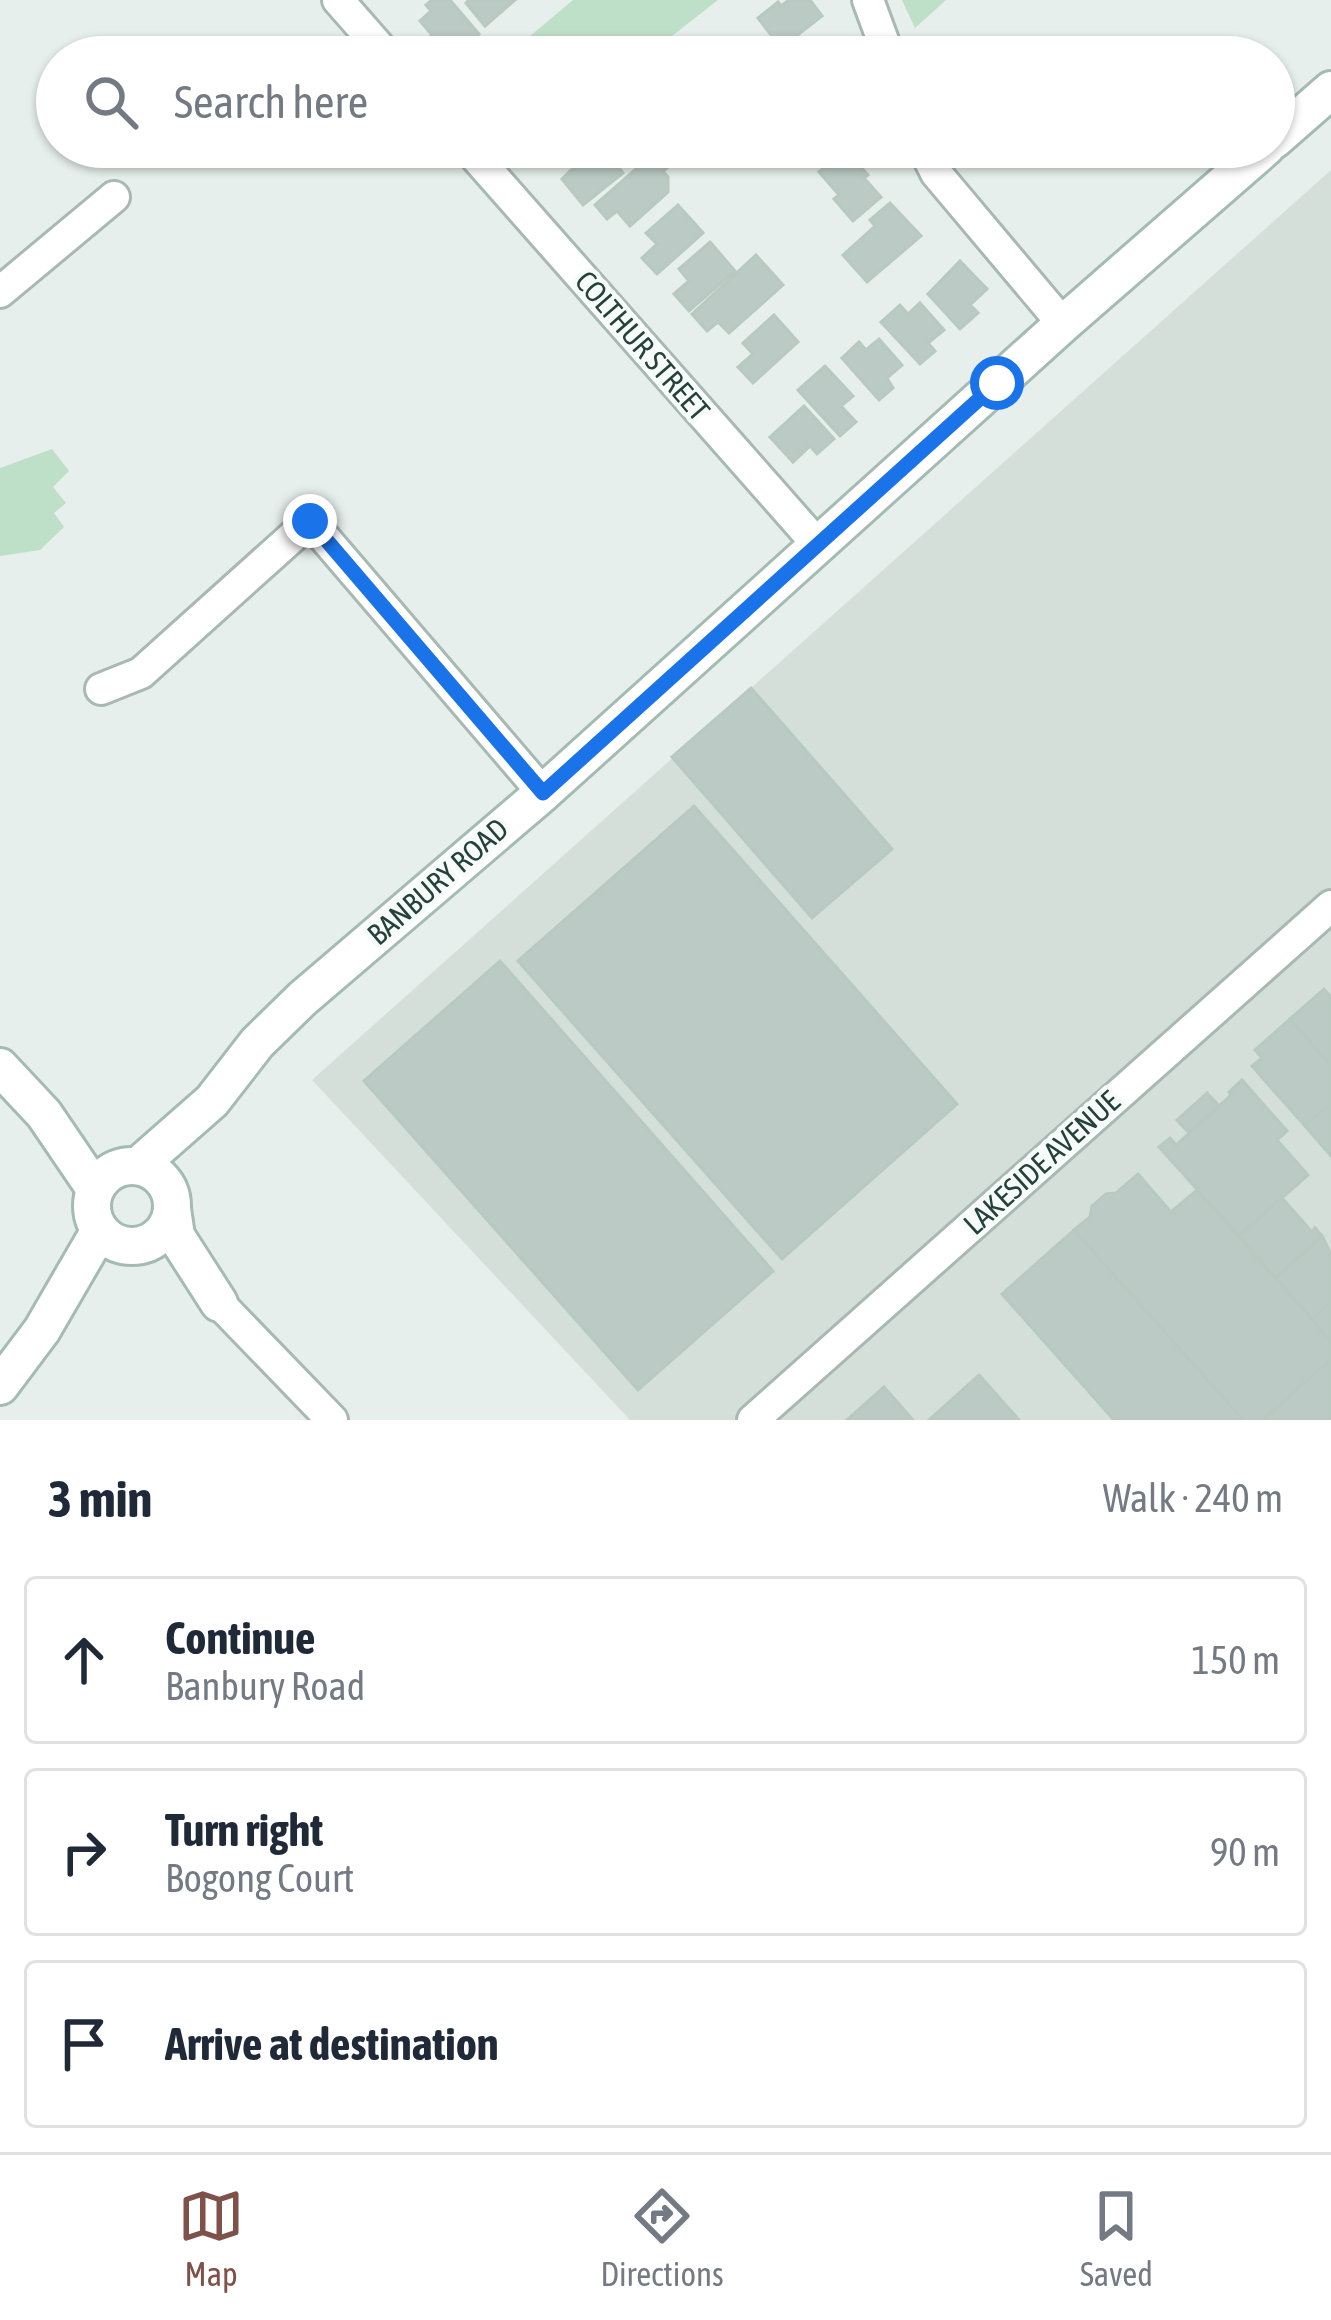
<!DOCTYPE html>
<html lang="en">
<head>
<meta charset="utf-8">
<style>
	body { margin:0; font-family:"Asap Condensed",sans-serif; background:#f2f2f3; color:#1f2937 }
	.stop { position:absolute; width:36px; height:36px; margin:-27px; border:9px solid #1a73e8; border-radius:50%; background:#fff }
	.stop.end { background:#1a73e8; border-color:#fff; box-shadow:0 3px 12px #0008 }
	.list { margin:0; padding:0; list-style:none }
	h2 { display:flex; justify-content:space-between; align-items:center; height:156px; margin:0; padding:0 48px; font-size:51px }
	h2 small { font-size:39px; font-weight:400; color:#747a83 }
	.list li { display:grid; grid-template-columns:78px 1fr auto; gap:36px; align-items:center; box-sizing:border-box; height:168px; margin:0 24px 24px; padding:0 24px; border:3px solid #e0e1e3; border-radius:12px }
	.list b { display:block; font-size:45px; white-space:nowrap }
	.list p { margin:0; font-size:39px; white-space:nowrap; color:#747a83 }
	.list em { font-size:39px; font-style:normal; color:#747a83 }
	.icon { flex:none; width:66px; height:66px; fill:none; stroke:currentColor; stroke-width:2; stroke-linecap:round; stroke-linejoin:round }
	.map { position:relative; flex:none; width:1331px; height:1420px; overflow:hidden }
	.search { position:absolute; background:#fff; box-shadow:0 3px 9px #0004; left:36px; right:36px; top:36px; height:132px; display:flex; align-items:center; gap:30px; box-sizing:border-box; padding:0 42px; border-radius:66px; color:#747a83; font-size:45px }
	.sheet { height:732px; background:#fff }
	nav { display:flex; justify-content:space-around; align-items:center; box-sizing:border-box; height:168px; border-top:3px solid #e0e1e3; background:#fff; font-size:33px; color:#747a83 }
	nav a { display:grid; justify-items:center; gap:6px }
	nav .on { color:#7f5249 }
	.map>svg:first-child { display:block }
	.built { fill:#d4dfda }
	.green { fill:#bfe0c8 }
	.building { fill:#bbcac4; stroke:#b8c9c2; stroke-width:3 }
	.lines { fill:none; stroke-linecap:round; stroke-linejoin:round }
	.street-casing { stroke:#a8b8b2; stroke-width:36 }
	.secondary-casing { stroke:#a4bbb3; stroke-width:42 }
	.street { stroke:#fff; stroke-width:30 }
	.secondary { stroke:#fff; stroke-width:36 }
	.route { stroke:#1a73e8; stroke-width:15 }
	.labels { text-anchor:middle; stroke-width:9; stroke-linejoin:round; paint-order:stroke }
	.street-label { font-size:30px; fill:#24423a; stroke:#f7fbf9 }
</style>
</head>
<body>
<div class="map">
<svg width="1331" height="1420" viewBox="0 0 1331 1420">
	<rect width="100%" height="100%" fill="#e6efeb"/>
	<path class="built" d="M 1331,170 L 1331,1420 L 630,1420 L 312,1080 Z"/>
	<g class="green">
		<path d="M 573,0 L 718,0 L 645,57 L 505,57 Z"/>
		<path d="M 902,0 L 946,0 L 915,28 Z"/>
		<path d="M 52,449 L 69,471 L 53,487 L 66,503 L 54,513 L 64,527 L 40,550 L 0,556 L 0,468 Z"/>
	</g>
	<g class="building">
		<path d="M 432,0 L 450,0 L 479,34 L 452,57 L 436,57 L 424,42 L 432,35 L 420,21 L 431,11 L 426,5 Z"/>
		<path d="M 469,0 L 515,0 L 485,26 L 466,3 Z"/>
		<path d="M 789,0 L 810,0 L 822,16 L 781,48 L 758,18 L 778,2 L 781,6 Z"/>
		<path d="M 739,38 L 754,57 L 709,57 L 716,51 L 719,55 Z"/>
		<path d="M 594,147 L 603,147 L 623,173 L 583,205 L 562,179 Z"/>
		<path d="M 661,147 L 676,161 L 663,171 L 668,177 L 668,192 L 630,226 L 617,211 L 607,219 L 595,205 Z"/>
		<path d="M 845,149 L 868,175 L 864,178 L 881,197 L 853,221 L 834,199 L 839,195 L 819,172 Z"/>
		<path d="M 890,203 L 921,236 L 867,282 L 843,255 L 875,226 L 870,220 Z"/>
		<path d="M 678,205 L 703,233 L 657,274 L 642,258 L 657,244 L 646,233 Z"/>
		<path d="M 710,242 L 735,271 L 689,311 L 674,294 L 689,281 L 679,269 Z"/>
		<path d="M 756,255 L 783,285 L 729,333 L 718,322 L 707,331 L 692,314 Z"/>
		<path d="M 960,261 L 987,289 L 970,305 L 978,313 L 960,329 L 928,294 Z"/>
		<path d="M 920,303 L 944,330 L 928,343 L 935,351 L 920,364 L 881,322 L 900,305 L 908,314 Z"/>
		<path d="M 774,315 L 798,342 L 753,383 L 738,367 L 753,354 L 743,343 Z"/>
		<path d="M 879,339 L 902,365 L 887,378 L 893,388 L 879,400 L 842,358 L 859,342 L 866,350 Z"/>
		<path d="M 825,366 L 853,396 L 841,406 L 856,422 L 840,436 L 798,390 Z"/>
		<path d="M 804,406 L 834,439 L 817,454 L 810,446 L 793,462 L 770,437 Z"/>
		<path d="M 751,688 L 892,849 L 812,918 L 672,757 Z"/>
		<path d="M 694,806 L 957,1104 L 782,1259 L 518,961 Z"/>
		<path d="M 500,961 L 773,1271 L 638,1390 L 364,1081 Z"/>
		<path d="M 1324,989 L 1331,997 L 1331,1066 L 1290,1019 Z"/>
		<path d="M 1290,1019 L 1331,1066 L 1331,1103 L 1305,1126 L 1252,1066 L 1262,1058 L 1255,1050 Z"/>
		<path d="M 1242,1080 L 1287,1131 L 1277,1140 L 1308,1175 L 1239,1236 L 1159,1147 L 1170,1138 L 1176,1145 L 1231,1095 L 1229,1092 Z"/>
		<path d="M 1207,1093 L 1219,1106 L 1189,1133 L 1177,1120 Z"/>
		<path d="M 1331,1103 L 1331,1156 L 1305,1126 Z"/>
		<path d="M 1138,1174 L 1171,1212 L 1197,1190 L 1331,1341 L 1331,1359 L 1263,1420 L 1243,1420 L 1074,1230 L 1090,1217 L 1092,1206 L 1106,1194 L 1116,1193 Z"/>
		<path d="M 1282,1198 L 1312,1232 L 1315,1228 L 1322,1236 L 1276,1278 L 1239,1236 Z"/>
		<path d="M 1074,1230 L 1243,1420 L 1114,1420 L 1002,1294 Z"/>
		<path d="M 1322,1236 L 1331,1254 L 1331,1302 L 1312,1319 L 1276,1278 Z"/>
		<path d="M 1331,1302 L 1331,1341 L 1312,1319 Z"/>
		<path d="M 1331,1359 L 1331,1420 L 1263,1420 Z"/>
		<path d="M 979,1375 L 1019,1420 L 929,1420 Z"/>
		<path d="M 884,1387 L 913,1420 L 847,1420 Z"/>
	</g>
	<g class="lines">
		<defs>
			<g id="street">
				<path d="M 338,0 L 388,57"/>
				<path d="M 868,0 L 889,57"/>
				<path d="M 467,147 L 818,545"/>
				<path d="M 923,147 L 936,173 L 1063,324"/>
				<path d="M 0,292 L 114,197"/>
				<path d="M 101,689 L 141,673 L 310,521 L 543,793"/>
				<path d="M 219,1303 L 332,1420"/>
				<path d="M 753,1420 L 1331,906"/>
			</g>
			<g id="secondary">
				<path d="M 1274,140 L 1331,90"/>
				<path d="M 0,1067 L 44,1114 L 95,1189"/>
				<circle cx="132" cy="1206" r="40"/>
				<path d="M 138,1166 L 212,1101 L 257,1043 L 302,999 L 543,793 L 1063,324 L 1266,147"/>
				<path d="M 172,1209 L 176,1236 L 219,1303"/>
				<path d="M 0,1386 L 42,1330 L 100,1230"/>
			</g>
		</defs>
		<use href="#street" class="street-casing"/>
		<use href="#secondary" class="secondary-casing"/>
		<use href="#street" class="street"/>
		<use href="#secondary" class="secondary"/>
	</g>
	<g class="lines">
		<path class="route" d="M 310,521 L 543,793 L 997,383"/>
	</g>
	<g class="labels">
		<g class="street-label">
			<text transform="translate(642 346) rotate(49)" y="10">COLTHUR STREET</text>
			<text transform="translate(438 882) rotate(-41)" y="10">BANBURY ROAD</text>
			<text transform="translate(1042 1163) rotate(-42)" y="10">LAKESIDE AVENUE</text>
		</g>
	</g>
</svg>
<div class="stop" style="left:997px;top:383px"></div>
<div class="stop end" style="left:310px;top:521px"></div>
<div class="search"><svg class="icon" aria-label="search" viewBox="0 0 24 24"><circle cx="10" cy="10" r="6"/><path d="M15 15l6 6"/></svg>Search here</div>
</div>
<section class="sheet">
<h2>3 min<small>Walk · 240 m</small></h2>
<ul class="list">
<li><svg class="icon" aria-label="ahead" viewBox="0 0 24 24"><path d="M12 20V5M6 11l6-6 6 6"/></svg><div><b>Continue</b><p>Banbury Road</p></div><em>150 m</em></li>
<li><svg class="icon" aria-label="right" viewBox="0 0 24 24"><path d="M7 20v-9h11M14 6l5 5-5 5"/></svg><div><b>Turn right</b><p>Bogong Court</p></div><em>90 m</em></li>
<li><svg class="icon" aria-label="arrive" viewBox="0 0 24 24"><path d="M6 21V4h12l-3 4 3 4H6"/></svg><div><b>Arrive at destination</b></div></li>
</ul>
</section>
<nav>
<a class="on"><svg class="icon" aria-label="map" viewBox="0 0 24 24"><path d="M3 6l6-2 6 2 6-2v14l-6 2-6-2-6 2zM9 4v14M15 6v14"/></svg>Map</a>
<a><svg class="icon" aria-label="directions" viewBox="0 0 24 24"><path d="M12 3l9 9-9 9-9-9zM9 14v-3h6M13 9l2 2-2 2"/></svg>Directions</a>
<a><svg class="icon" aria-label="saved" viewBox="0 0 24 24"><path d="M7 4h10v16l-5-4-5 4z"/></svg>Saved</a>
</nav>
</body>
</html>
